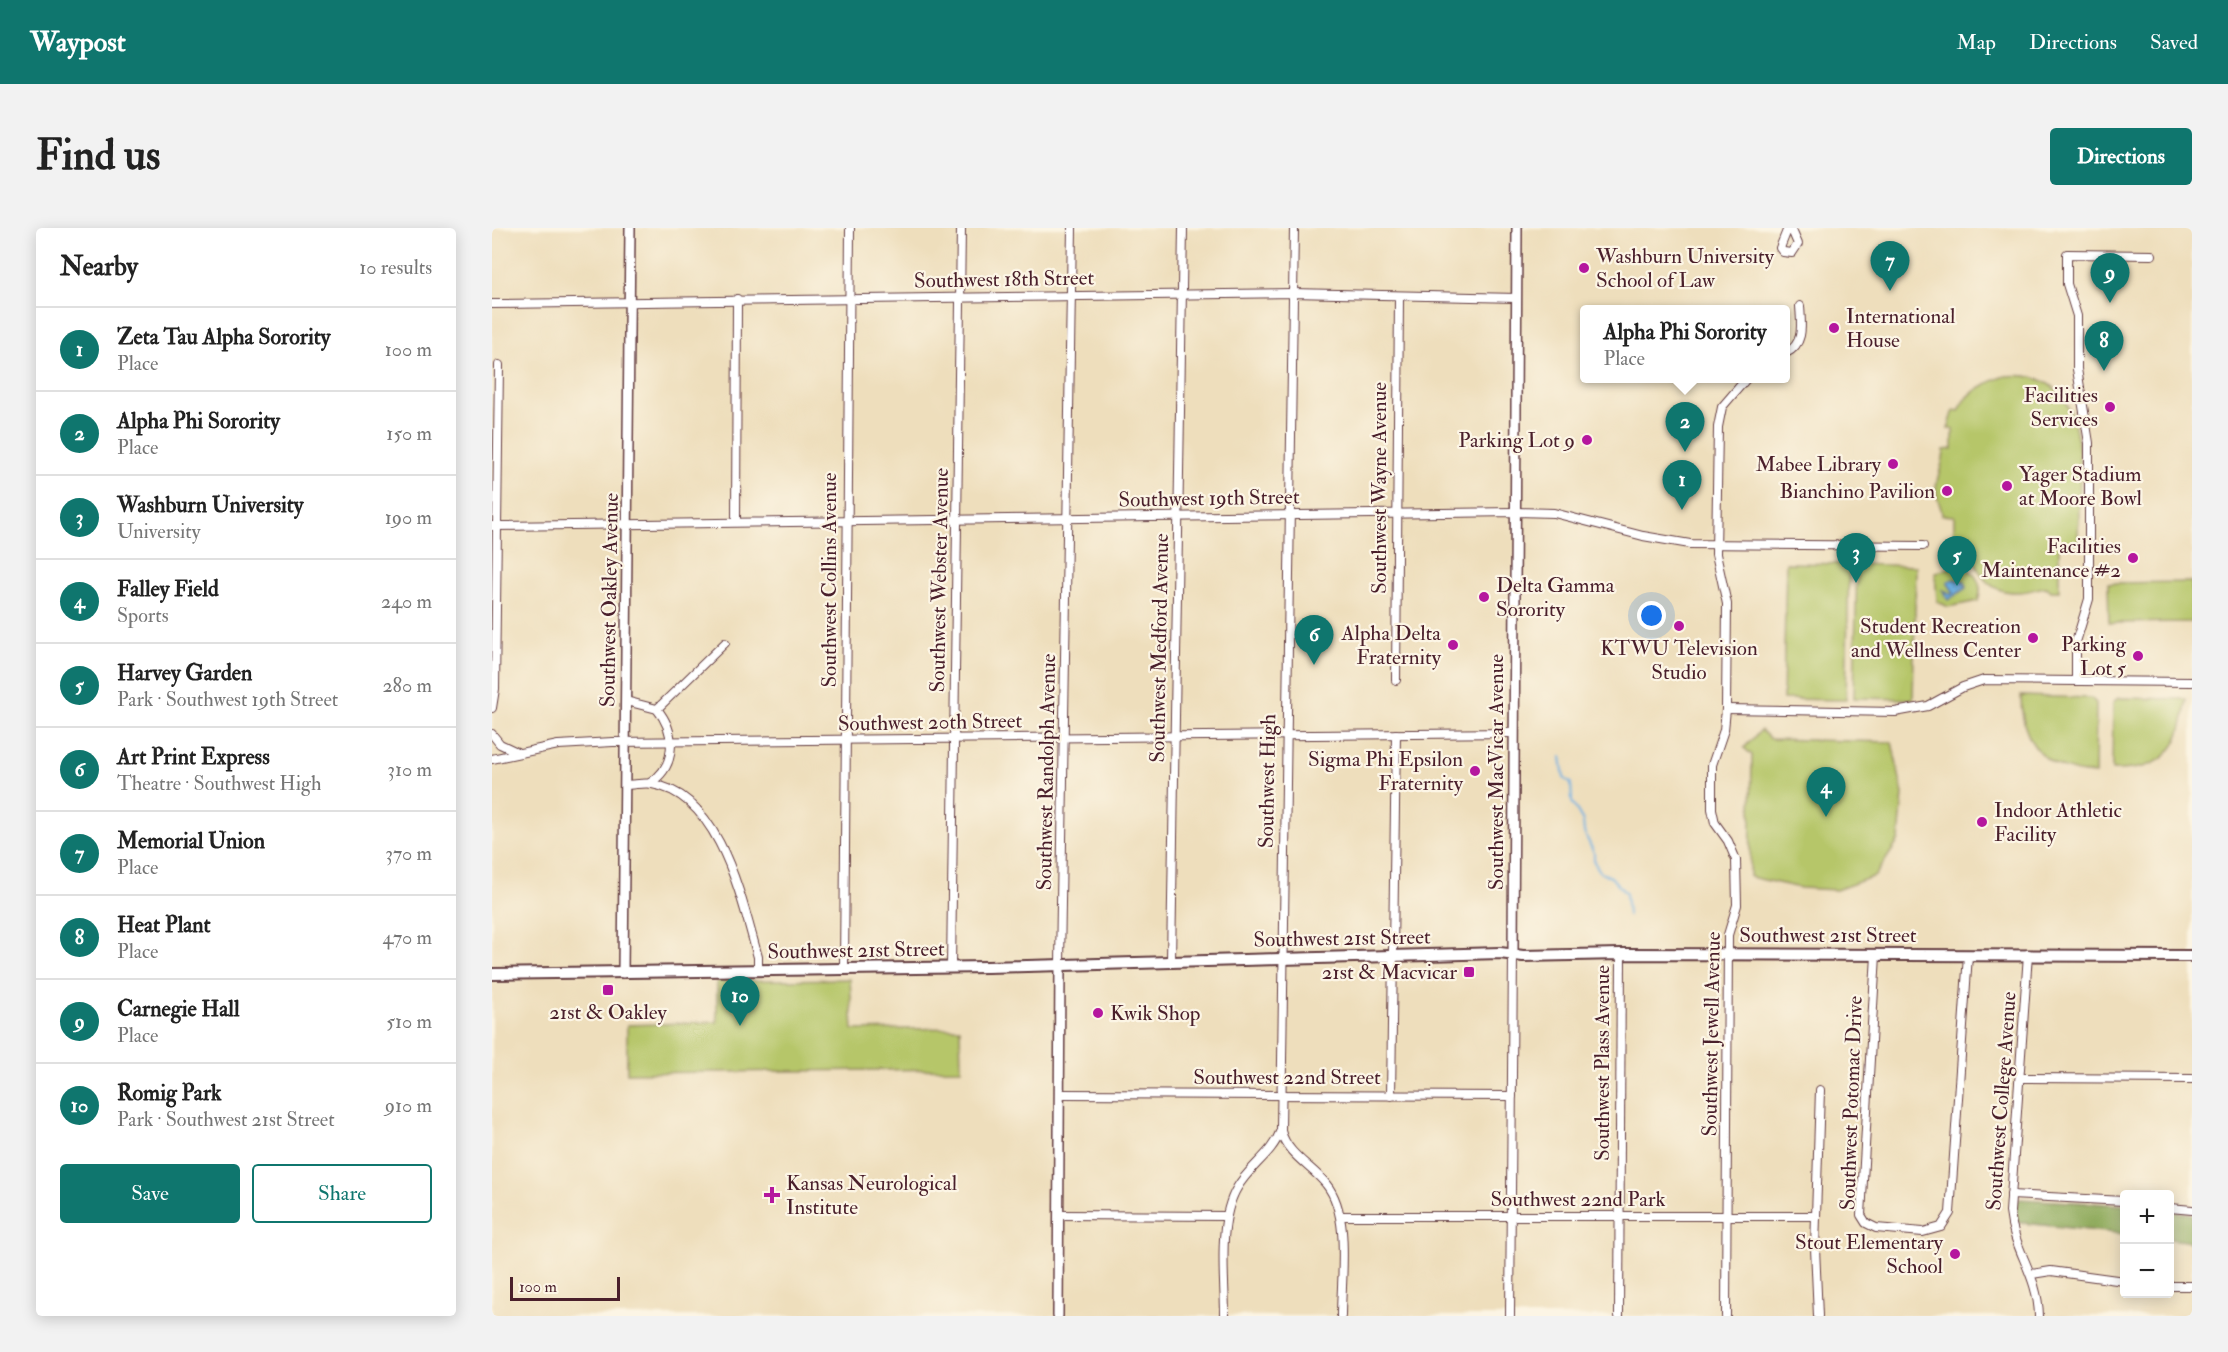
<!DOCTYPE html>
<html lang="en">
<head>
<meta charset="utf-8">
<style>
	body { margin:0; font-family:"IM FELL Double Pica",serif; background:#f2f2f2; color:#222 }
	.controls { position:absolute; right:18px; bottom:18px; display:grid; overflow:hidden; border-radius:6px; box-shadow:0 3px 15px #0003 }
	.controls button { width:54px; height:54px; display:grid; place-items:center; padding:0; border:0; border-bottom:2px solid #e0e0e0; background:#fff; color:#222; font:30px sans-serif }
	.scale { position:absolute; left:18px; bottom:15px; width:110px; box-sizing:border-box; padding-left:6px; border:3px solid #4a1f2b; border-top:0; font-size:16px; line-height:21px; white-space:nowrap; color:#4a1f2b; -webkit-text-stroke:4px #fcf5e5; paint-order:stroke }
	.you { position:absolute; left:1160px; top:388px; width:21px; height:21px; margin:-15px; border:4px solid #fff; border-radius:50%; background:#1a73e8; box-shadow:0 0 0 9px #1a73e833 }
	.badge { display:grid; place-items:center; width:39px; height:39px; border-radius:50%; background:#0f766e; color:#fff; font-size:20px; font-weight:700 }
	.pin { position:absolute; translate:-50% -50px; filter:drop-shadow(0 2px 3px #0008) }
	.pin::after { content:''; position:absolute; top:32px; width:21px; height:18px; background:inherit; clip-path:polygon(0 0,100% 0,50% 100%) }
	.popup { position:absolute; left:1088px; top:77px; width:210px; height:78px; box-sizing:border-box; display:grid; place-content:center; border-radius:6px; background:#fff; filter:drop-shadow(0 2px 4px #0005); font-size:20px; white-space:nowrap; color:#767676 }
	.popup b { font-size:22px; color:#222 }
	.popup::after { content:''; position:absolute; left:50%; top:100%; margin-left:-12px; border:12px solid transparent; border-top-color:#fff }
	.list { margin:0; padding:0; list-style:none }
	h2 { display:flex; justify-content:space-between; align-items:center; height:78px; margin:0; padding:0 24px; font-size:26px }
	h2 small { font-size:20px; font-weight:400; color:#767676 }
	.list li { display:grid; grid-template-columns:39px 1fr auto; gap:18px; align-items:center; box-sizing:border-box; height:84px; padding:0 24px; border-top:2px solid #e0e0e0 }
	.list b { display:block; font-size:22px; white-space:nowrap }
	.list p { margin:0; font-size:20px; white-space:nowrap; color:#767676 }
	.list em { font-size:20px; font-style:normal; color:#767676 }
	.actions { display:flex; gap:12px; padding:18px 24px }
	.actions a { flex:1; padding:14px 0; border:2px solid #0f766e; border-radius:6px; text-align:center; font-size:21px; color:#0f766e }
	.actions .main { background:#0f766e; color:#fff }
	.map { position:relative; flex:none; width:1700px; height:1088px; overflow:hidden; border-radius:6px }
	header { display:flex; align-items:center; gap:36px; box-sizing:border-box; height:84px; padding:0 30px; background:#0f766e; color:#fff }
	header strong { font-size:28px }
	nav { display:flex; gap:33px; margin-inline-start:auto; font-size:21px }
	.intro { display:flex; align-items:center; justify-content:space-between; box-sizing:border-box; height:144px; padding:0 36px }
	h1 { margin:0; font-size:42px }
	.button { padding:15px 27px; border-radius:6px; background:#0f766e; color:#fff; font-size:21px; font-weight:700 }
	main { display:flex; gap:36px; padding:0 36px }
	aside { flex:1; background:#fff; border-radius:6px; box-shadow:0 3px 15px #0003 }
	.map>svg:first-child { display:block }
	.green { fill:#b6c669; stroke:#80724a; stroke-width:1.5 }
	.forest { fill:#90ab5d; stroke:#6d6544; stroke-width:1.5 }
	.water { fill:#6db0e2; stroke:#5c6886; stroke-width:1.5 }
	.lines { fill:none; stroke-linecap:round; stroke-linejoin:round }
	.stream { stroke:#6db0e2; stroke-width:2 }
	.minor-casing { stroke:#633c41; stroke-width:10 }
	.tertiary-casing { stroke:#633c41; stroke-width:12 }
	.secondary-casing { stroke:#633c41; stroke-width:14 }
	.minor { stroke:#fff; stroke-width:8 }
	.tertiary { stroke:#fff; stroke-width:9 }
	.secondary { stroke:#fff; stroke-width:10 }
	.poi-dot { fill:#b5179e; stroke:#fcf5e5; stroke-width:2 }
	.labels { text-anchor:middle; stroke-width:4.5; stroke-linejoin:round; paint-order:stroke }
	.poi-label { font-size:21px; fill:#4a1f2b; stroke:#fcf5e5; text-anchor:end }
	.street-label { font-size:21px; fill:#4a1f2b; stroke:#fcf5e5 }
</style>
</head>
<body>
<header>
<strong>Waypost</strong>
<nav><a>Map</a><a>Directions</a><a>Saved</a></nav>
</header>
<div class="intro"><h1>Find us</h1><a class="button">Directions</a></div>
<main>
<aside>
<h2>Nearby<small>10 results</small></h2>
<ul class="list">
<li><span class="badge">1</span><div><b>Zeta Tau Alpha Sorority</b><p>Place</p></div><em>100 m</em></li>
<li><span class="badge">2</span><div><b>Alpha Phi Sorority</b><p>Place</p></div><em>150 m</em></li>
<li><span class="badge">3</span><div><b>Washburn University</b><p>University</p></div><em>190 m</em></li>
<li><span class="badge">4</span><div><b>Falley Field</b><p>Sports</p></div><em>240 m</em></li>
<li><span class="badge">5</span><div><b>Harvey Garden</b><p>Park · Southwest 19th Street</p></div><em>280 m</em></li>
<li><span class="badge">6</span><div><b>Art Print Express</b><p>Theatre · Southwest High</p></div><em>310 m</em></li>
<li><span class="badge">7</span><div><b>Memorial Union</b><p>Place</p></div><em>370 m</em></li>
<li><span class="badge">8</span><div><b>Heat Plant</b><p>Place</p></div><em>470 m</em></li>
<li><span class="badge">9</span><div><b>Carnegie Hall</b><p>Place</p></div><em>510 m</em></li>
<li><span class="badge">10</span><div><b>Romig Park</b><p>Park · Southwest 21st Street</p></div><em>910 m</em></li>
</ul>
<div class="actions"><a class="main">Save</a><a>Share</a></div>
</aside>
<div class="map">
<svg width="1700" height="1088" viewBox="0 0 1700 1088">
	<rect width="100%" height="100%" fill="#fcf5e5"/>
	<filter id="ink" filterUnits="userSpaceOnUse"><feTurbulence type="fractalNoise" baseFrequency=".0167" numOctaves="2"/><feDisplacementMap in="SourceGraphic" scale="12" xChannelSelector="R" yChannelSelector="G"/><feConvolveMatrix kernelMatrix="1 2 1 2 8 2 1 2 1" color-interpolation-filters="sRGB"/></filter>
	<filter id="wash" filterUnits="userSpaceOnUse"><feTurbulence type="fractalNoise" baseFrequency=".008" numOctaves="4" result="noise"/><feDisplacementMap in="SourceGraphic" scale="24" xChannelSelector="R" yChannelSelector="G"/><feGaussianBlur stdDeviation="1.35" result="paint"/><feColorMatrix in="noise" values="0 0 0 0 0 0 0 0 0 0 0 0 0 0 0 0 0 1.4 0 .05"/><feComposite in="paint" operator="in"/></filter>
	<g filter="url(#wash)">
		<rect width="100%" height="100%" fill="#eedebc"/>
		<g class="green">
			<path d="M 1514,148 C 1606,138 1586,256 1586,314 L 1567,314 L 1567,363 L 1558,363 L 1554,359 C 1545,360 1536,364 1527,364 C 1494,366 1480,340 1480,312 L 1462,312 L 1462,288 L 1450,287 C 1450,279 1444,271 1444,260 C 1445,246 1452,236 1452,222 L 1461,221 L 1461,201 L 1456,201 L 1462,182 L 1467,183 C 1474,164 1495,154 1514,148 Z"/>
			<path d="M 1294,335 L 1357,336 L 1354,472 L 1291,471 Z"/>
			<path d="M 1365,336 L 1424,338 L 1421,471 L 1362,470 Z"/>
			<path d="M 1461,339 C 1480,337 1493,354 1486,373 L 1456,379 L 1445,373 L 1443,345 Z"/>
			<path d="M 1700,354 L 1700,394 L 1617,395 L 1616,355 Z"/>
			<path d="M 1529,468 L 1599,470 L 1604,475 L 1603,546 C 1554,543 1529,518 1529,468 Z"/>
			<path d="M 1626,470 L 1694,471 C 1691,522 1671,543 1620,542 L 1621,475 Z"/>
			<path d="M 1269,502 L 1278,511 L 1400,514 L 1411,566 L 1407,612 L 1383,648 L 1344,662 L 1309,660 L 1258,649 L 1260,527 L 1252,520 Z"/>
			<path d="M 358,751 L 361,802 L 468,800 L 469,841 L 135,845 L 135,797 L 225,794 L 225,753 Z"/>
		</g>
		<g class="forest">
			<path d="M 1528,971 L 1632,977 L 1632,1006 L 1523,994 L 1524,974 Z"/>
			<path d="M 1678,983 L 1700,986 L 1700,1014 L 1678,1011 Z"/>
		</g>
		<path class="water" d="M 1461,351 L 1472,353 L 1474,360 L 1456,372 L 1451,362 L 1458,366 L 1462,365 L 1455,354 Z"/>
		<g class="lines">
			<path class="stream" d="M 1069,529 L 1072,550 L 1079,555 L 1080,574 L 1091,593 L 1092,604 L 1102,625 L 1102,634 L 1109,645 L 1119,649 L 1134,666 L 1136,687"/>
		</g>
	</g>
	<g filter="url(#ink)">
		<g class="lines">
			<defs>
				<g id="minor">
					<path d="M 1296,0 L 1288,20 L 1291,24 L 1300,25 L 1306,16 L 1299,0"/>
					<path d="M 0,76 L 800,65 L 1025,70"/>
					<path d="M 1294,125 C 1313,116 1309,96 1308,78"/>
					<path d="M 244,294 L 245,71"/>
					<path d="M 0,298 L 1023,284 L 1062,285 L 1151,308 L 1198,316 L 1431,318"/>
					<path d="M 904,452 L 907,69"/>
					<path d="M 1584,452 L 1584,414 L 1597,371 L 1597,215 L 1585,141 L 1585,88 L 1575,56 L 1575,26 L 1660,27"/>
					<path d="M 134,473 L 165,481 L 233,415"/>
					<path d="M 0,480 L 3,461 L 7,137"/>
					<path d="M 1234,481 L 1403,484 L 1436,478 L 1471,459 L 1492,452 L 1700,454"/>
					<path d="M 0,506 L 8,516 L 25,524"/>
					<path d="M 0,531 L 66,517 L 121,514 L 1021,505"/>
					<path d="M 158,555 C 185,538 184,504 165,481"/>
					<path d="M 133,557 C 142,557 153,554 160,556 C 229,567 250,674 266,729 L 266,743"/>
					<path d="M 1536,726 L 1518,984 C 1522,1024 1546,1046 1547,1088"/>
					<path d="M 1384,727 L 1369,987 L 1374,995 L 1384,1000 L 1431,1004 L 1449,999 L 1458,985 L 1476,727"/>
					<path d="M 679,733 L 691,0"/>
					<path d="M 568,736 L 580,0"/>
					<path d="M 459,740 L 469,0"/>
					<path d="M 352,741 L 358,0"/>
					<path d="M 1528,850 L 1700,851"/>
					<path d="M 569,866 L 1020,868"/>
					<path d="M 899,868 L 904,506"/>
					<path d="M 789,903 C 795,927 820,938 834,956 C 859,986 849,1050 849,1088"/>
					<path d="M 1519,967 L 1632,973"/>
					<path d="M 1678,980 L 1700,982"/>
					<path d="M 567,987 L 734,988"/>
					<path d="M 849,988 L 1324,988"/>
					<path d="M 1540,1046 L 1559,1043 L 1632,1053"/>
					<path d="M 1678,1058 L 1700,1058"/>
					<path d="M 733,1088 C 733,1050 725,994 745,960 C 757,938 780,927 789,902 L 802,0"/>
					<path d="M 1018,1088 L 1021,726"/>
					<path d="M 1127,1088 L 1129,726"/>
					<path d="M 1234,1088 L 1236,707 L 1245,677 L 1244,632 L 1236,613 L 1223,595 L 1220,581 L 1220,537 L 1232,502 L 1234,481 L 1235,376 L 1224,326 L 1226,199 L 1230,179 L 1255,150"/>
					<path d="M 1326,1088 L 1323,1020 L 1328,862"/>
				</g>
				<g id="tertiary">
					<path d="M 1021,726 L 1025,0"/>
					<path d="M 131,745 L 138,0"/>
					<path d="M 566,1088 L 568,736"/>
				</g>
				<path id="secondary" d="M 0,746 L 495,739 L 1008,725 L 1031,728 L 1129,726 L 1700,728"/>
			</defs>
			<use href="#minor" class="minor-casing"/>
			<use href="#tertiary" class="tertiary-casing"/>
			<use href="#secondary" class="secondary-casing"/>
			<use href="#minor" class="minor"/>
			<use href="#tertiary" class="tertiary"/>
			<use href="#secondary" class="secondary"/>
		</g>
	</g>
	<g class="poi-dot">
		<circle cx="1092" cy="40" r="6"/>
		<circle cx="1342" cy="100" r="6"/>
		<circle cx="1618" cy="179" r="6"/>
		<circle cx="1095" cy="212" r="6"/>
		<circle cx="1401" cy="236" r="6"/>
		<circle cx="1515" cy="258" r="6"/>
		<circle cx="1455" cy="263" r="6"/>
		<circle cx="1641" cy="330" r="6"/>
		<circle cx="992" cy="369" r="6"/>
		<circle cx="1187" cy="398" r="6"/>
		<circle cx="1541" cy="410" r="6"/>
		<circle cx="961" cy="417" r="6"/>
		<circle cx="1646" cy="428" r="6"/>
		<circle cx="983" cy="543" r="6"/>
		<circle cx="1490" cy="594" r="6"/>
		<rect x="971" y="738" width="12" height="12" rx="3"/>
		<rect x="110" y="756" width="12" height="12" rx="3"/>
		<circle cx="606" cy="785" r="6"/>
		<path d="M277 958h6v6h6v6h-6v6h-6v-6h-6v-6h6z"/>
		<circle cx="1463" cy="1026" r="6"/>
	</g>
	<g class="labels">
		<g class="poi-label">
			<text x="1104" y="35" text-anchor="start">Washburn University<tspan x="1104" dy="24">School of Law</tspan></text>
			<text x="1354" y="95" text-anchor="start">International<tspan x="1354" dy="24">House</tspan></text>
			<text x="1606" y="174">Facilities<tspan x="1606" dy="24">Services</tspan></text>
			<text x="1083" y="219">Parking Lot 9</text>
			<text x="1389" y="243">Mabee Library</text>
			<text x="1527" y="253" text-anchor="start">Yager Stadium<tspan x="1527" dy="24">at Moore Bowl</tspan></text>
			<text x="1443" y="270">Bianchino Pavilion</text>
			<text x="1629" y="325">Facilities<tspan x="1629" dy="24">Maintenance #2</tspan></text>
			<text x="1004" y="364" text-anchor="start">Delta Gamma<tspan x="1004" dy="24">Sorority</tspan></text>
			<text x="1529" y="405">Student Recreation<tspan x="1529" dy="24">and Wellness Center</tspan></text>
			<text x="949" y="412">Alpha Delta<tspan x="949" dy="24">Fraternity</tspan></text>
			<text x="1634" y="423">Parking<tspan x="1634" dy="24">Lot 5</tspan></text>
			<text x="1187" y="427" text-anchor="middle">KTWU Television<tspan x="1187" dy="24">Studio</tspan></text>
			<text x="971" y="538">Sigma Phi Epsilon<tspan x="971" dy="24">Fraternity</tspan></text>
			<text x="1502" y="589" text-anchor="start">Indoor Athletic<tspan x="1502" dy="24">Facility</tspan></text>
			<text x="965" y="751">21st &amp; Macvicar</text>
			<text x="116" y="791" text-anchor="middle">21st &amp; Oakley</text>
			<text x="618" y="792" text-anchor="start">Kwik Shop</text>
			<text x="294" y="962" text-anchor="start">Kansas Neurological<tspan x="294" dy="24">Institute</tspan></text>
			<text x="1451" y="1021">Stout Elementary<tspan x="1451" dy="24">School</tspan></text>
		</g>
		<g class="street-label">
			<text transform="translate(512 51) rotate(-1)" y="7">Southwest 18th Street</text>
			<text transform="translate(887 260) rotate(-90)" y="7">Southwest Wayne Avenue</text>
			<text transform="translate(717 270) rotate(-1)" y="7">Southwest 19th Street</text>
			<text transform="translate(337 352) rotate(-90)" y="7">Southwest Collins Avenue</text>
			<text transform="translate(447 352) rotate(-89)" y="7">Southwest Webster Avenue</text>
			<text transform="translate(117 372) rotate(-89)" y="7">Southwest Oakley Avenue</text>
			<text transform="translate(667 420) rotate(-89)" y="7">Southwest Medford Avenue</text>
			<text transform="translate(438 494) rotate(-1)" y="7">Southwest 20th Street</text>
			<text transform="translate(554 544) rotate(-89)" y="7">Southwest Randolph Avenue</text>
			<text transform="translate(1004 544) rotate(-90)" y="7">Southwest MacVicar Avenue</text>
			<text transform="translate(775 553) rotate(-89)" y="7">Southwest High</text>
			<text x="1336" y="714">Southwest 21st Street</text>
			<text transform="translate(850 710) rotate(-1)" y="7">Southwest 21st Street</text>
			<text transform="translate(364 722) rotate(-1)" y="7">Southwest 21st Street</text>
			<text transform="translate(1219 806) rotate(-89)" y="7">Southwest Jewell Avenue</text>
			<text transform="translate(1110 835) rotate(-90)" y="7">Southwest Plass Avenue</text>
			<text x="795" y="856">Southwest 22nd Street</text>
			<text transform="translate(1509 873) rotate(-86)" y="7">Southwest College Avenue</text>
			<text transform="translate(1359 875) rotate(-88)" y="7">Southwest Potomac Drive</text>
			<text x="1086" y="978">Southwest 22nd Park</text>
		</g>
	</g>
</svg>
<div class="controls">
<button>+</button>
<button>−</button>
</div>
<div class="scale">100 m</div>
<div class="you"></div>
<div class="pin badge" style="left:1190px;top:282px">1</div>
<div class="pin badge" style="left:1193px;top:224px">2</div>
<div class="popup"><b>Alpha Phi Sorority</b>Place</div>
<div class="pin badge" style="left:1364px;top:355px">3</div>
<div class="pin badge" style="left:1334px;top:589px">4</div>
<div class="pin badge" style="left:1465px;top:358px">5</div>
<div class="pin badge" style="left:822px;top:437px">6</div>
<div class="pin badge" style="left:1398px;top:63px">7</div>
<div class="pin badge" style="left:1612px;top:143px">8</div>
<div class="pin badge" style="left:1618px;top:75px">9</div>
<div class="pin badge" style="left:248px;top:798px">10</div>
</div>
</main>
</body>
</html>
